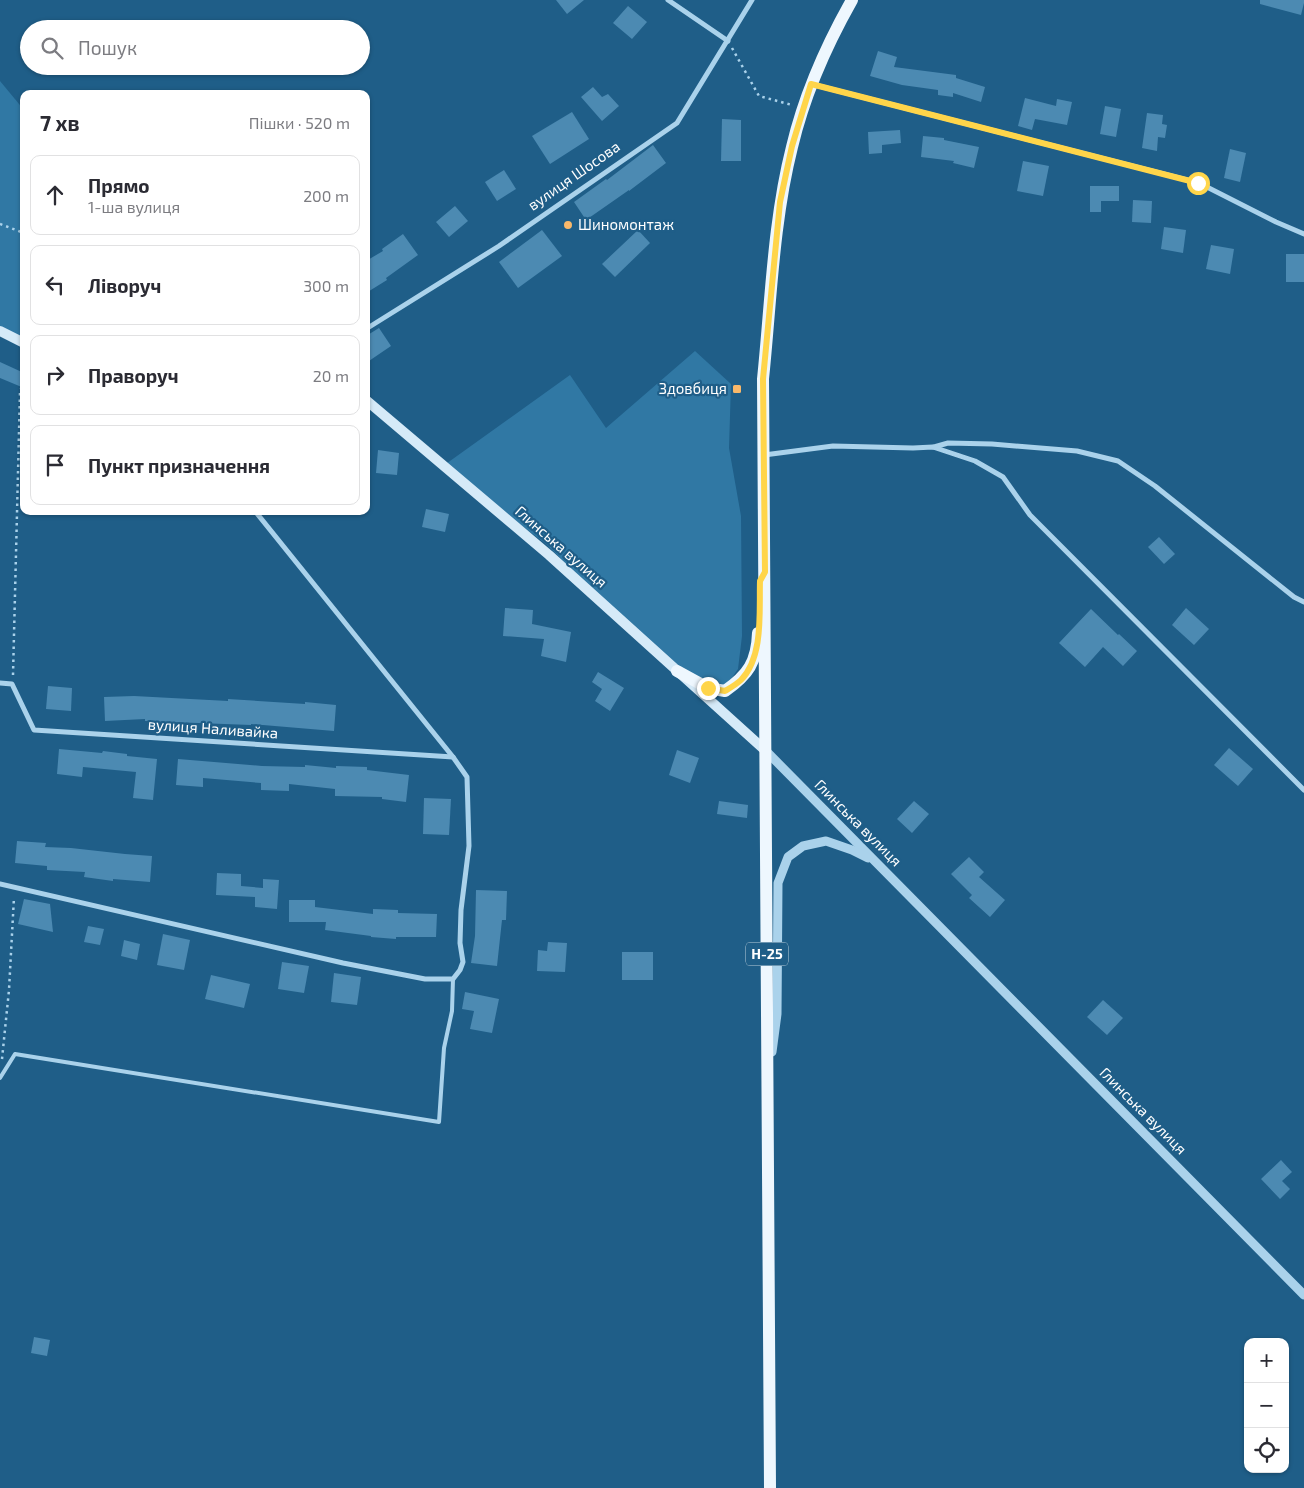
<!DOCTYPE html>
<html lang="uk">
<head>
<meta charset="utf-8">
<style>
	body { margin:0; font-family:"Exo 2",sans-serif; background:#f2f2f3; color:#2b2b33 }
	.controls { position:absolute; right:15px; bottom:15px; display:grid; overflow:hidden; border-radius:10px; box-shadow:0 1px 4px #0004 }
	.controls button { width:45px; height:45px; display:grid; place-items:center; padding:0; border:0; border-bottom:1px solid #e1e1e2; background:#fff; color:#2b2b33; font:25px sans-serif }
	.stop { position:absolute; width:15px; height:15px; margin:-11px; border:4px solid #ffd54a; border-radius:50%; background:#fff }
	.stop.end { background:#ffd54a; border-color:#fff; box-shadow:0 1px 5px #0008 }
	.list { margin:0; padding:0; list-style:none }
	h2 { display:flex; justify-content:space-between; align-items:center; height:65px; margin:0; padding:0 20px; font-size:21px }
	h2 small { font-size:16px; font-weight:400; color:#7c7c81 }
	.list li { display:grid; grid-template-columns:32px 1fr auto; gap:15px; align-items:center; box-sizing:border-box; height:80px; margin:0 10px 10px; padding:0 10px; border:1px solid #e1e1e2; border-radius:10px }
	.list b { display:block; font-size:19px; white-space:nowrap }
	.list p { margin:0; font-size:16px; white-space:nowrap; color:#7c7c81 }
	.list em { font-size:16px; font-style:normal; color:#7c7c81 }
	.icon { flex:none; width:28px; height:28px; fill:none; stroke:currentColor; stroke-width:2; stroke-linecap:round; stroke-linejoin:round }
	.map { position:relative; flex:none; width:1304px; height:1488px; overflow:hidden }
	.search { position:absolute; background:#fff; box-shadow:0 1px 4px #0004; left:20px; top:20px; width:350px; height:55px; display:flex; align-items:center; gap:12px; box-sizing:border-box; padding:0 18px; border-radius:28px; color:#7c7c81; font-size:19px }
	.panel { position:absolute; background:#fff; box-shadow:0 1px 4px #0004; left:20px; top:90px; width:350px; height:425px; border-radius:10px }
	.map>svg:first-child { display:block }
	.green { fill:#3078a4 }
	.building { fill:#4c8ab2 }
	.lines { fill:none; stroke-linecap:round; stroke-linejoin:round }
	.path { stroke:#aad2eb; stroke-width:2.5; stroke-dasharray:2.5 4; stroke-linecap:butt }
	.service { stroke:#aad2eb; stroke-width:4 }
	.minor { stroke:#aad2eb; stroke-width:5 }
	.tertiary { stroke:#aad2eb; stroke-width:9 }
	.secondary { stroke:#d5eaf8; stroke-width:10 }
	.primary { stroke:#eef7fe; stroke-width:12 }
	.route { stroke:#ffd54a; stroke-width:6 }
	.poi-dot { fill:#f9b86a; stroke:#1f5e88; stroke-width:2 }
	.labels { text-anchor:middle; stroke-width:4.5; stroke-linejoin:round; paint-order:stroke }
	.shield { fill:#1f5e88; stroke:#bccfdb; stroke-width:1 }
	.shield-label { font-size:14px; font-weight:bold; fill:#fff }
	.street-label { font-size:15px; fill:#fff; stroke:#1f5e88 }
	.poi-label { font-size:15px; fill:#fff; stroke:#1f5e88; text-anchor:start }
</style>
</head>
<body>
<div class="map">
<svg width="1304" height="1488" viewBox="0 0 1304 1488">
	<rect width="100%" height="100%" fill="#1f5e88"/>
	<g class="green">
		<path d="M 0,81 L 24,110 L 24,343 L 0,331 Z"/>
		<path d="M 695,351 L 731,384 L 729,448 L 741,516 L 742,636 L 738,669 L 729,682 L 713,692 L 642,638 L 546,544 L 443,466 L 570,375 L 606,428 Z"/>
	</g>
	<g class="building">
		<path d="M 556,0 L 584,0 L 567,14 Z"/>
		<path d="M 1260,0 L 1304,0 L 1304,3 L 1301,15 L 1260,4 Z"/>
		<path d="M 628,6 L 647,22 L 632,39 L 613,23 Z"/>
		<path d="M 878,51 L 897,57 L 894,67 L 956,75 L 956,78 L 985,87 L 981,102 L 953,93 L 953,97 L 938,95 L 938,90 L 902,85 L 870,76 Z"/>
		<path d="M 593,87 L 602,97 L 608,94 L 619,106 L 602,121 L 581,97 Z"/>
		<path d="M 1025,98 L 1056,106 L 1057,99 L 1072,102 L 1067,125 L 1035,119 L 1032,130 L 1018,126 Z"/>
		<path d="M 1105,106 L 1121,109 L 1116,137 L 1100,134 Z"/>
		<path d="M 572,112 L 589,139 L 550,164 L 532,136 Z"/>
		<path d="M 1147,113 L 1163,115 L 1162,124 L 1167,125 L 1165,138 L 1158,137 L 1157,151 L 1142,148 Z"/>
		<path d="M 722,119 L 741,120 L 741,161 L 721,161 Z"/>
		<path d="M 900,130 L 901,143 L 882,145 L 882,153 L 869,154 L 868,132 Z"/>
		<path d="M 923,136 L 944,138 L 944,140 L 979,147 L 974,168 L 953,163 L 954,161 L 921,157 Z"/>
		<path d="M 653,145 L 666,163 L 629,191 L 629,190 L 586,220 L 574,202 L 606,179 L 607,180 Z"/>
		<path d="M 1230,149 L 1246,153 L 1240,182 L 1224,178 Z"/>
		<path d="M 1023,161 L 1049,166 L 1043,196 L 1017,191 Z"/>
		<path d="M 504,170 L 516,189 L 497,201 L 485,182 Z"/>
		<path d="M 1090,186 L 1119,186 L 1119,201 L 1101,201 L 1101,212 L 1090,212 Z"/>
		<path d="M 1133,200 L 1152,201 L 1151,223 L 1132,222 Z"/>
		<path d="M 455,206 L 468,221 L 449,237 L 436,222 Z"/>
		<path d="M 1164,227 L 1186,230 L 1183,253 L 1161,249 Z"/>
		<path d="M 542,230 L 562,256 L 518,288 L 499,262 Z"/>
		<path d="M 638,230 L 650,243 L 615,277 L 602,264 Z"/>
		<path d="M 403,234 L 418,255 L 386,278 L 387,280 L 366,293 L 366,261 L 383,251 L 382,249 Z"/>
		<path d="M 1211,245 L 1234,249 L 1230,274 L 1206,269 Z"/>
		<rect x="1286" y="254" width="18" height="28"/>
		<path d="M 379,328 L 391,346 L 366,363 L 366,336 Z"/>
		<path d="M 0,362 L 24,373 L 24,388 L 0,378 Z"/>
		<path d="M 378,450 L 399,453 L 397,475 L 376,473 Z"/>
		<path d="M 426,509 L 449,514 L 445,532 L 422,527 Z"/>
		<path d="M 1159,537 L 1175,554 L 1164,564 L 1148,547 Z"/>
		<path d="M 505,608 L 533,610 L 532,624 L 571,632 L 566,662 L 541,656 L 544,639 L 503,636 Z"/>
		<path d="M 1186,608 L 1209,629 L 1194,645 L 1172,625 Z"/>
		<path d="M 1091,609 L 1118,635 L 1119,634 L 1137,651 L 1123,666 L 1103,647 L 1085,667 L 1059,643 Z"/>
		<path d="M 598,672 L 624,688 L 610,711 L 595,701 L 602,689 L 592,682 Z"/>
		<path d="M 48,686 L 72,688 L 71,711 L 46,709 Z"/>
		<path d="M 134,696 L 228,701 L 228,699 L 305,704 L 305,702 L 336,705 L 334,731 L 251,724 L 251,725 L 145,721 L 145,719 L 105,721 L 104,697 Z"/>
		<path d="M 1229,748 L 1253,769 L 1238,786 L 1214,765 Z"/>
		<path d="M 59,749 L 102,753 L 103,751 L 127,754 L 127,756 L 157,759 L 153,800 L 133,798 L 136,772 L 83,767 L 82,777 L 57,774 Z"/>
		<path d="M 677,750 L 699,758 L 690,783 L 669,775 Z"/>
		<path d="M 178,759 L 262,766 L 305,767 L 305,765 L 336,768 L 336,766 L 367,767 L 367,770 L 409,775 L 406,802 L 382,799 L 382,797 L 335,796 L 335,789 L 289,784 L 289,791 L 261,790 L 261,783 L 203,778 L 203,787 L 176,785 Z"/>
		<path d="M 424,798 L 451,799 L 449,835 L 423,834 Z"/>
		<path d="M 719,801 L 748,805 L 747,818 L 717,814 Z"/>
		<path d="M 914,801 L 929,814 L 912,833 L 897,819 Z"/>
		<path d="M 17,841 L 46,843 L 45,847 L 71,848 L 125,854 L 152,856 L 150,882 L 113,879 L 113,881 L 84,877 L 85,872 L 47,870 L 47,866 L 15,863 Z"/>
		<path d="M 969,857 L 984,872 L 979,877 L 1005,900 L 990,917 L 969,898 L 972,895 L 951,874 Z"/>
		<path d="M 217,873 L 241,874 L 241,886 L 263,888 L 263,879 L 279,880 L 277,909 L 255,907 L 255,897 L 216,895 Z"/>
		<path d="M 476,890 L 507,891 L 506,920 L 502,920 L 497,966 L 471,963 L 475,936 Z"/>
		<path d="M 24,899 L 50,904 L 53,932 L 18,924 Z"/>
		<path d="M 289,900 L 315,900 L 315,907 L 373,914 L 373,909 L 398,910 L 398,913 L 437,914 L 436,937 L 396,937 L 396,939 L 371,937 L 371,936 L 325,930 L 326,922 L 289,922 Z"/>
		<path d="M 88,926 L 104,929 L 100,945 L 84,942 Z"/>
		<path d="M 163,934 L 190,940 L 184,970 L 157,965 Z"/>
		<path d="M 124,940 L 140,944 L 137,960 L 121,956 Z"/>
		<path d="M 548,942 L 567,943 L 565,972 L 537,971 L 538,950 L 547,951 Z"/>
		<rect x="622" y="952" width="31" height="28"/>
		<path d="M 282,962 L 309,966 L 304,993 L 278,989 Z"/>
		<path d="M 334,973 L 361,977 L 357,1005 L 331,1002 Z"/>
		<path d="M 211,975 L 250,984 L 244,1008 L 205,999 Z"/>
		<path d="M 465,992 L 499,999 L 492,1033 L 470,1029 L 474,1011 L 462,1009 Z"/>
		<path d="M 1103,1000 L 1123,1018 L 1107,1035 L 1087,1017 Z"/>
		<path d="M 1281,1160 L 1292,1172 L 1282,1181 L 1290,1189 L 1280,1199 L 1261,1179 Z"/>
		<path d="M 34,1337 L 50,1340 L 47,1356 L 31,1353 Z"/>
	</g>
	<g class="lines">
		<g class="path">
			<path d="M 732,48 L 759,96 L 792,105"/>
			<path d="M 0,224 L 24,233"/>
			<path d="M 13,675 L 20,392 L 24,379"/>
			<path d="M 2,1059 L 9,990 L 14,897"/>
		</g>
		<path class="service" d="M 0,1078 L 15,1054 L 439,1122 L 444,1048 L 452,1011 L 453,979"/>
		<g class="minor">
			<path d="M 668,0 L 728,41"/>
			<path d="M 811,84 L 1199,183 L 1276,222 L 1304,234"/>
			<path d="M 366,329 L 499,246 L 677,123 L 752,0"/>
			<path d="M 934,447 L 948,443 L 992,444 L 1077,451 L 1118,461 L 1155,486 L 1294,597 L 1304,602"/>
			<path d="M 764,455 L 833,446 L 913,448 L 933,447 L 975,461 L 1003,477 L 1030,515 L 1304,790"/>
			<path d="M 0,683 L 12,684 L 34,730 L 453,757"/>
			<path d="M 0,884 L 343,963 L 425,979 L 453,979 L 460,970 L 463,962 L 460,943 L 461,910 L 469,846 L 467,777 L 453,757 L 255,511"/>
		</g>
		<g class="tertiary">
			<path d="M 766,751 L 1304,1295"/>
			<path d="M 772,1052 L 777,1014 L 778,883 L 788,857 L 803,846 L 826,841 L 852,850 L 868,858"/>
		</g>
		<g class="secondary">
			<path d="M 0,331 L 24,343"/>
			<path d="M 366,400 L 549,555 L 766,751"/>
		</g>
		<g class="primary">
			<path d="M 677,671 L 708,688 L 725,691 C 748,675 757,662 758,633"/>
			<path d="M 770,1488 L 763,379 C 771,302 773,222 792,147 C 804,96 826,46 852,0"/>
		</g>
	</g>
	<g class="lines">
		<path class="route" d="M 708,688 L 725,691 C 730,688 737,684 741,680 C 764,656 759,611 760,581 L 765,572 L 763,379 L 780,202 L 792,146 L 811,84 L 1198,183"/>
	</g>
	<g class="poi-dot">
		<circle cx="568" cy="225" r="5"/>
		<rect x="732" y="384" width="10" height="10" rx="2.5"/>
	</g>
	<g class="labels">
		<rect class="shield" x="746" y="942.5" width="42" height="23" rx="4"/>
		<g class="shield-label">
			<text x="767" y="959">Н-25</text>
		</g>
		<g class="street-label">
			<text transform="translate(574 176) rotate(-35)" y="5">вулиця Шосова</text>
			<text transform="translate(561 547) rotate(41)" y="5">Глинська вулиця</text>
			<text transform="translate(213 729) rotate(4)" y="5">вулиця Наливайка</text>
			<text transform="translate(858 823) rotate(45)" y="5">Глинська вулиця</text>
			<text transform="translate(1143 1111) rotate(45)" y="5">Глинська вулиця</text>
		</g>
		<g class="poi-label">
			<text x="578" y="230">Шиномонтаж</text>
			<text x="727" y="394" text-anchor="end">Здовбиця</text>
		</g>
	</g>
</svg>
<div class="controls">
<button>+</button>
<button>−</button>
<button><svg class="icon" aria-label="locate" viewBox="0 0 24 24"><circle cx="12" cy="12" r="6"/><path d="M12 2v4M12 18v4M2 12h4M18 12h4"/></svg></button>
</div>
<div class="stop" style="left:1198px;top:183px"></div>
<div class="stop end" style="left:708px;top:688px"></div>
<div class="search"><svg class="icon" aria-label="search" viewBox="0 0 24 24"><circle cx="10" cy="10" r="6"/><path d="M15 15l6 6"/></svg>Пошук</div>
<section class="panel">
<h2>7 хв<small>Пішки · 520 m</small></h2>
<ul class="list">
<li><svg class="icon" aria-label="ahead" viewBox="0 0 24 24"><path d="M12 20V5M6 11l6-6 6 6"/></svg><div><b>Прямо</b><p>1-ша вулиця</p></div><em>200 m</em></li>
<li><svg class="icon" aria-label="left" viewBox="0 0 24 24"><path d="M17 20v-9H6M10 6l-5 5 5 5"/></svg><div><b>Ліворуч</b></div><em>300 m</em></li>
<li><svg class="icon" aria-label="right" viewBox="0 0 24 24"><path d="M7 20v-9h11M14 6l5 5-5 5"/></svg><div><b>Праворуч</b></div><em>20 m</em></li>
<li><svg class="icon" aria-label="arrive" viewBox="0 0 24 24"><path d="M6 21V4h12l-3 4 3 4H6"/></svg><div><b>Пункт призначення</b></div></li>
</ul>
</section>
</div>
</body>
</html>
